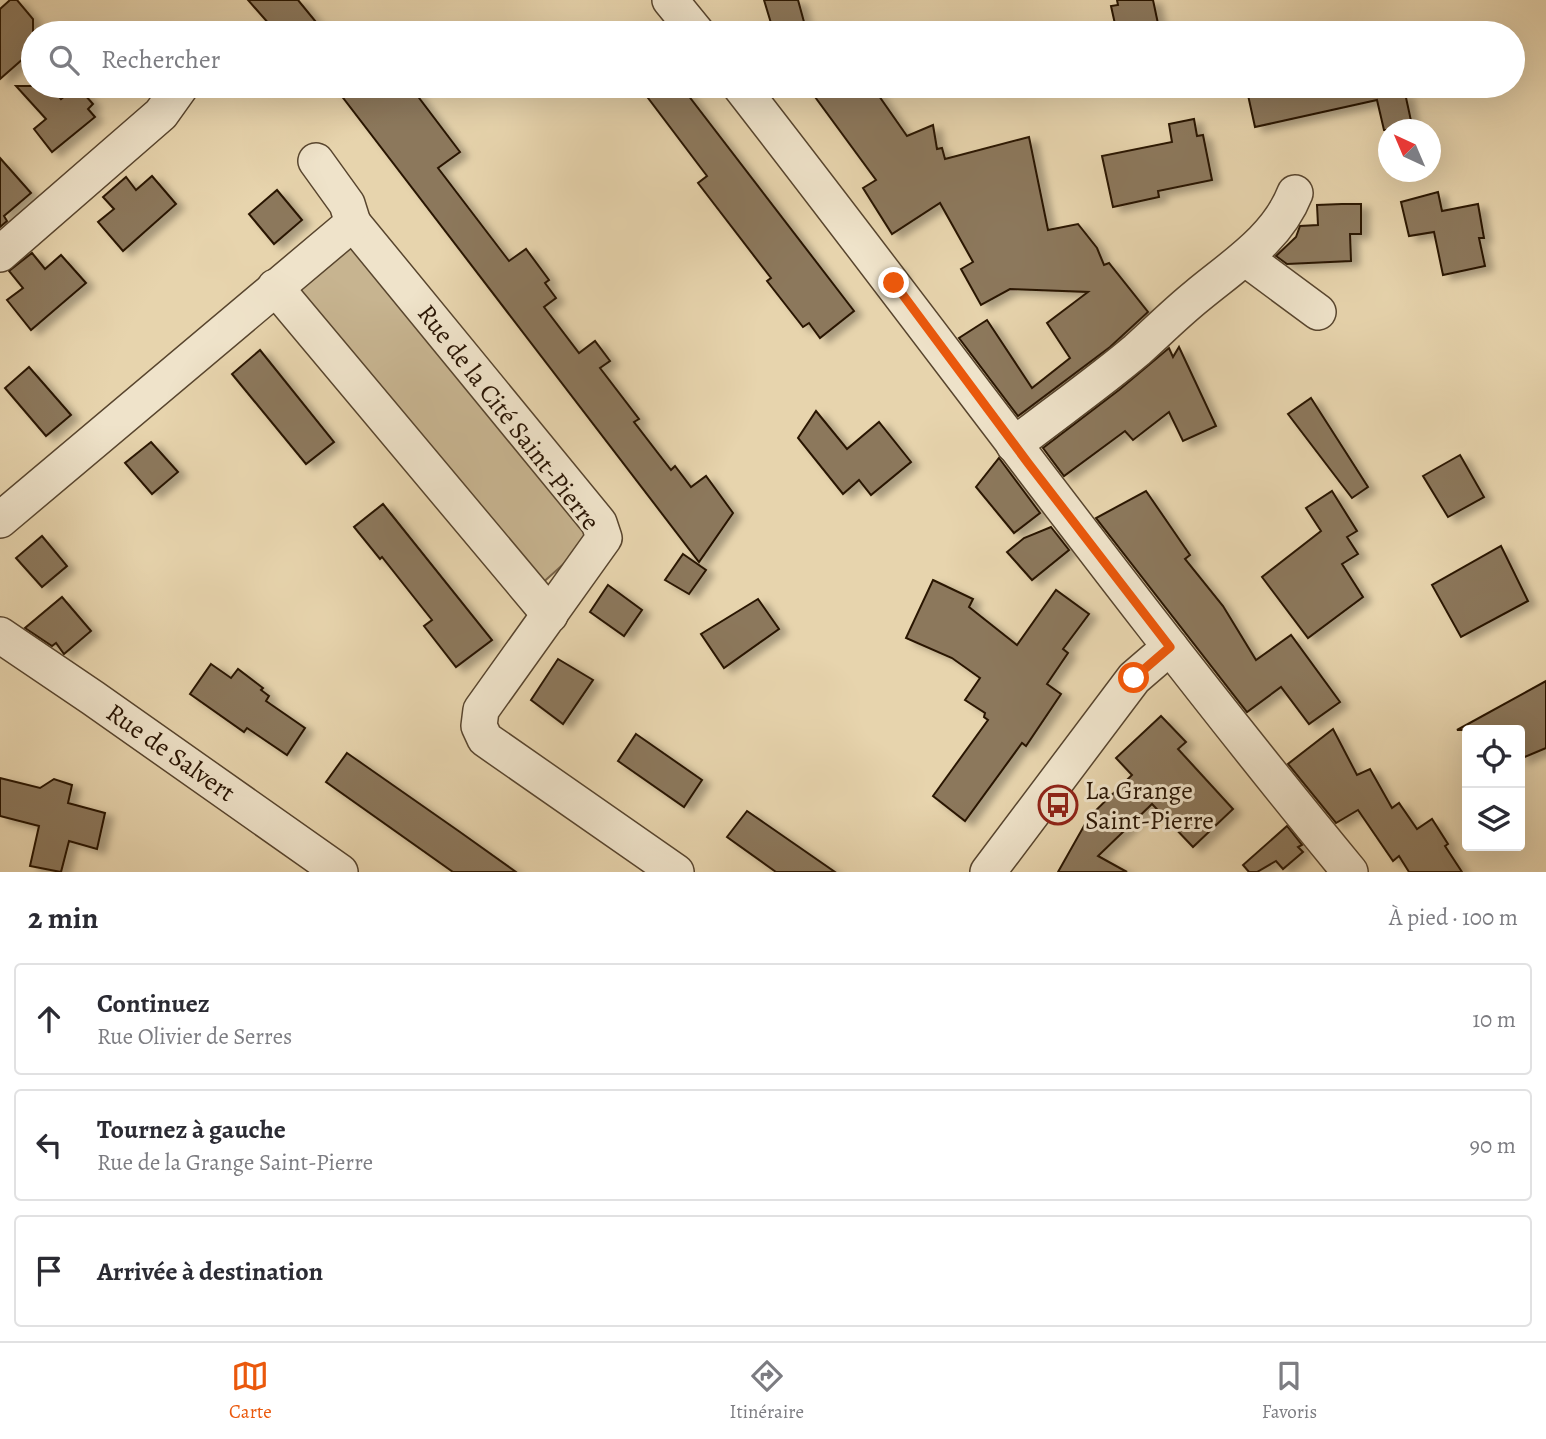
<!DOCTYPE html>
<html lang="fr">
<head>
<meta charset="utf-8">
<style>
	body { margin:0; font-family:Alegreya,serif; background:#f2f2f3; color:#2b2b33 }
	.controls { position:absolute; right:21px; bottom:21px; display:grid; overflow:hidden; border-radius:7px; box-shadow:0 7px 28px #0002 }
	.controls button { width:63px; height:63px; display:grid; place-items:center; padding:0; border:0; border-bottom:2px solid #e1e1e2; background:#fff; color:#2b2b33; font:35px sans-serif }
	.compass { position:absolute; left:1378px; top:119px; width:63px; height:63px; border-radius:50%; background:#fff; box-shadow:0 7px 28px #0002; rotate:316deg }
	.stop { position:absolute; width:21px; height:21px; margin:-16px; border:5px solid #ea580c; border-radius:50%; background:#fff }
	.stop.end { background:#ea580c; border-color:#fff; box-shadow:0 2px 7px #0008 }
	.list { margin:0; padding:0; list-style:none }
	h2 { display:flex; justify-content:space-between; align-items:center; height:91px; margin:0; padding:0 28px; font-size:30px }
	h2 small { font-size:23px; font-weight:400; color:#7c7c81 }
	.list li { display:grid; grid-template-columns:46px 1fr auto; gap:21px; align-items:center; box-sizing:border-box; height:112px; margin:0 14px 14px; padding:0 14px; border:2px solid #e1e1e2; border-radius:7px }
	.list b { display:block; font-size:26px; white-space:nowrap }
	.list p { margin:0; font-size:23px; white-space:nowrap; color:#7c7c81 }
	.list em { font-size:23px; font-style:normal; color:#7c7c81 }
	.icon { flex:none; width:38px; height:38px; fill:none; stroke:currentColor; stroke-width:2; stroke-linecap:round; stroke-linejoin:round }
	.map { position:relative; flex:none; width:1546px; height:872px; overflow:hidden }
	.search { position:absolute; background:#fff; box-shadow:0 7px 28px #0002; left:21px; right:21px; top:21px; height:77px; display:flex; align-items:center; gap:18px; box-sizing:border-box; padding:0 24px; border-radius:38px; color:#7c7c81; font-size:26px }
	.sheet { height:469px; background:#fff }
	nav { display:flex; justify-content:space-around; align-items:center; box-sizing:border-box; height:98px; border-top:2px solid #e1e1e2; background:#fff; font-size:19px; color:#7c7c81 }
	nav a { display:grid; justify-items:center; gap:4px }
	nav .on { color:#ea580c }
	.map>svg:first-child { display:block }
	.green { fill:#c7b490; stroke:#78644a; stroke-width:2 }
	.building { fill:#8c785c; stroke:#291504; stroke-width:2; filter:url(#shadow) }
	.lines { fill:none; stroke-linecap:round; stroke-linejoin:round }
	.street-casing { stroke:#58452e; stroke-width:38 }
	.street { stroke:#efe3ca; stroke-width:35 }
	.route { stroke:#ea580c; stroke-width:9 }
	.labels { text-anchor:middle; stroke-width:6; stroke-linejoin:round; paint-order:stroke }
	.street-label { font-size:26px; fill:#291504; stroke:#efe3ca }
	.poi-label { font-size:26px; fill:#291504; stroke:#efe3ca; text-anchor:start }
</style>
</head>
<body>
<div class="map">
<svg width="1546" height="872" viewBox="0 0 1546 872">
	<defs>
		<filter id="shadow"><feDropShadow dx="8" dy="4.5" stdDeviation="3.5" flood-color="#0004"/></filter>
	</defs>
	<rect width="100%" height="100%" fill="#e7d4ad"/>
	<filter id="stains"><feTurbulence type="fractalNoise" baseFrequency=".00286" numOctaves="4"/><feColorMatrix values="0 0 0 0 .2 0 0 0 0 .09 0 0 0 0 .02 0 0 0 .5 -.17"/></filter>
	<radialGradient id="worn" r=".72"><stop offset=".6" stop-color="#630" stop-opacity="0"/><stop offset="1" stop-color="#630" stop-opacity=".3"/></radialGradient>
	<path class="green" d="M 355,239 L 596,535 L 539,586 L 288,293 Z"/>
	<g class="building">
		<path d="M 10,0 L 17,0 L 33,19 L 33,50 L 0,79 L 0,9 Z"/>
		<path d="M 248,0 L 298,0 L 325,33 L 277,33 Z"/>
		<path d="M 764,0 L 798,0 L 807,33 L 774,33 Z"/>
		<path d="M 1117,0 L 1153,0 L 1160,33 L 1117,33 L 1111,6 L 1118,5 Z"/>
		<path d="M 16,86 L 50,86 L 61,99 L 77,86 L 93,104 L 88,109 L 95,117 L 52,152 L 34,129 L 46,119 Z"/>
		<path d="M 334,86 L 410,86 L 460,152 L 438,168 L 509,261 L 526,249 L 549,280 L 545,283 L 556,298 L 544,307 L 579,353 L 595,341 L 610,361 L 600,368 L 639,419 L 634,422 L 671,470 L 675,466 L 691,487 L 706,476 L 733,513 L 699,562 Z"/>
		<path d="M 639,86 L 681,86 L 854,311 L 820,338 L 809,323 L 803,327 L 767,281 L 771,278 L 698,183 L 707,176 Z"/>
		<path d="M 807,86 L 872,86 L 907,136 L 933,125 L 937,149 L 942,148 L 945,159 L 1029,137 L 1048,230 L 1078,224 L 1097,248 L 1104,265 L 1109,263 L 1148,312 L 1110,347 L 1018,416 L 959,338 L 987,320 L 1032,388 L 1070,358 L 1047,323 L 1088,292 L 1010,289 L 981,305 L 961,269 L 973,262 L 940,203 L 892,234 L 863,188 L 876,180 Z"/>
		<path d="M 1246,86 L 1391,86 L 1392,96 L 1405,93 L 1413,130 L 1384,130 L 1377,100 L 1255,127 Z"/>
		<path d="M 1194,119 L 1197,136 L 1203,135 L 1212,180 L 1158,191 L 1159,197 L 1113,207 L 1102,156 L 1172,142 L 1169,124 Z"/>
		<path d="M 0,158 L 31,193 L 4,216 L 7,221 L 0,227 Z"/>
		<path d="M 152,176 L 176,204 L 123,251 L 98,222 L 114,209 L 103,197 L 126,177 L 136,190 Z"/>
		<path d="M 277,190 L 302,220 L 274,244 L 249,214 Z"/>
		<path d="M 1438,192 L 1442,211 L 1478,204 L 1484,238 L 1479,238 L 1485,266 L 1443,275 L 1434,232 L 1409,236 L 1401,202 Z"/>
		<path d="M 1342,204 L 1361,204 L 1361,234 L 1350,234 L 1351,261 L 1287,264 L 1276,256 L 1296,237 L 1300,226 L 1318,225 L 1317,205 Z"/>
		<path d="M 32,253 L 45,269 L 61,255 L 86,283 L 31,330 L 7,300 L 23,288 L 9,271 Z"/>
		<path d="M 1179,347 L 1216,426 L 1183,441 L 1169,412 L 1133,440 L 1125,431 L 1064,476 L 1043,448 L 1119,390 L 1169,348 L 1173,357 Z"/>
		<path d="M 260,350 L 334,442 L 306,464 L 232,374 Z"/>
		<path d="M 29,367 L 71,415 L 46,436 L 5,388 Z"/>
		<path d="M 1311,398 L 1368,487 L 1352,498 L 1288,414 Z"/>
		<path d="M 816,411 L 847,449 L 879,422 L 911,462 L 871,495 L 859,480 L 843,494 L 798,438 Z"/>
		<path d="M 151,442 L 178,472 L 152,494 L 125,463 Z"/>
		<path d="M 1460,455 L 1484,497 L 1448,517 L 1423,476 Z"/>
		<path d="M 999,458 L 1040,513 L 1014,533 L 976,487 Z"/>
		<path d="M 1146,491 L 1190,555 L 1185,559 L 1223,606 L 1256,660 L 1291,635 L 1340,702 L 1309,724 L 1281,687 L 1247,712 L 1096,518 Z"/>
		<path d="M 1332,491 L 1357,531 L 1347,537 L 1358,554 L 1342,564 L 1363,597 L 1308,638 L 1262,577 L 1321,531 L 1306,508 Z"/>
		<path d="M 383,504 L 492,640 L 456,667 L 424,626 L 432,620 L 382,557 L 380,559 L 354,527 Z"/>
		<path d="M 1051,527 L 1069,550 L 1032,580 L 1007,552 L 1024,538 Z"/>
		<path d="M 42,536 L 67,566 L 42,587 L 16,558 Z"/>
		<path d="M 1501,546 L 1528,601 L 1461,637 L 1432,585 Z"/>
		<path d="M 683,554 L 706,570 L 689,594 L 665,580 Z"/>
		<path d="M 933,580 L 973,599 L 969,607 L 1017,645 L 1056,590 L 1089,614 L 1063,649 L 1068,653 L 1047,684 L 1061,694 L 1026,746 L 1022,743 L 965,821 L 933,796 L 988,720 L 984,717 L 985,713 L 965,700 L 980,678 L 952,658 L 906,638 Z"/>
		<path d="M 608,585 L 642,610 L 624,636 L 590,612 Z"/>
		<path d="M 62,597 L 91,631 L 64,654 L 56,643 L 52,646 L 25,628 Z"/>
		<path d="M 758,599 L 779,629 L 724,668 L 701,634 Z"/>
		<path d="M 558,659 L 593,680 L 563,724 L 531,700 Z"/>
		<path d="M 211,664 L 231,678 L 238,669 L 263,688 L 261,690 L 269,696 L 266,701 L 305,728 L 287,755 L 247,728 L 244,732 L 190,694 Z"/>
		<path d="M 1546,681 L 1546,748 L 1520,759 L 1520,730 L 1457,730 Z"/>
		<path d="M 1161,716 L 1186,742 L 1178,749 L 1233,809 L 1193,847 L 1152,804 L 1098,856 L 1127,872 L 1058,872 L 1089,817 L 1132,775 L 1116,758 Z"/>
		<path d="M 1333,729 L 1357,775 L 1370,769 L 1392,808 L 1399,803 L 1417,829 L 1432,819 L 1448,844 L 1445,846 L 1462,872 L 1409,872 L 1399,856 L 1393,861 L 1358,810 L 1336,823 L 1288,764 Z"/>
		<path d="M 636,734 L 702,780 L 684,807 L 618,761 Z"/>
		<path d="M 347,753 L 460,832 L 516,872 L 453,872 L 326,782 Z"/>
		<path d="M 0,778 L 40,788 L 54,779 L 72,785 L 68,803 L 105,813 L 97,849 L 69,841 L 61,872 L 30,866 L 39,826 L 0,816 Z"/>
		<path d="M 747,811 L 773,829 L 835,872 L 776,872 L 727,837 Z"/>
		<path d="M 1287,826 L 1302,845 L 1298,847 L 1303,852 L 1283,869 L 1276,861 L 1257,872 L 1249,872 L 1243,865 Z"/>
	</g>
	<g class="lines">
		<defs>
			<g id="street">
				<path d="M 670,0 L 697,33"/>
				<path d="M 740,86 C 944,348 1139,616 1350,872"/>
				<path d="M 353,223 L 599,523 L 604,538 L 481,710 L 479,726 L 485,739 L 676,872"/>
				<path d="M 0,254 L 161,114 L 181,86"/>
				<path d="M 1245,258 L 1318,312"/>
				<path d="M 275,287 L 550,615"/>
				<path d="M 1014,445 C 1055,413 1098,383 1137,350 C 1157,332 1176,313 1197,296 C 1233,266 1277,239 1295,193"/>
				<path d="M 0,520 L 353,223 L 347,204 L 316,161"/>
				<path d="M 0,635 L 93,698 L 340,872"/>
				<path d="M 988,872 L 1134,678 L 1170,647"/>
			</g>
		</defs>
		<use href="#street" class="street-casing"/>
		<use href="#street" class="street"/>
	</g>
	<g class="lines">
		<path class="route" d="M 894,283 L 1028,463 L 1170,647 L 1134,678"/>
	</g>
	<defs>
		<symbol id="bus-ring" viewBox="-11 -11 22 22"><circle r="9.5" fill="#efe3ca" stroke="#8f2418" stroke-width="1.5"/><path d="M-5-6H5V4H4V6H2V4H-2V6H-4V4H-5ZM-3.5-4V0h7V-4ZM-3.5 1.2v1.5H-2V1.2ZM2 1.2v1.5H3.5V1.2Z" fill="#8f2418"/></symbol>
	</defs>
	<g fill-rule="evenodd">
		<use href="#bus-ring" x="1036" y="783" width="44" height="44"/>
	</g>
	<g class="labels">
		<g class="street-label">
			<text transform="translate(509 417) rotate(52)" y="9">Rue de la Cité Saint-Pierre</text>
			<text transform="translate(171 752) rotate(35)" y="9">Rue de Salvert</text>
		</g>
		<g class="poi-label">
			<text x="1085" y="799">La Grange<tspan x="1085" dy="30">Saint-Pierre</tspan></text>
		</g>
	</g>
	<rect width="100%" height="100%" filter="url(#stains)"/>
	<rect width="100%" height="100%" fill="url(#worn)"/>
</svg>
<div class="controls">
<button><svg class="icon" aria-label="locate" viewBox="0 0 24 24"><circle cx="12" cy="12" r="6"/><path d="M12 2v4M12 18v4M2 12h4M18 12h4"/></svg></button>
<button><svg class="icon" aria-label="layers" viewBox="0 0 24 24"><path d="M12 4l9 5-9 5-9-5zM3 14l9 5 9-5"/></svg></button>
</div>
<svg class="compass" viewBox="-18 -18 36 36"><path d="M0-13l5 13h-10z" fill="#e53935"/><path d="M0 13l5-13h-10z" fill="#7c7c81"/></svg>
<div class="stop" style="left:1134px;top:678px"></div>
<div class="stop end" style="left:894px;top:283px"></div>
<div class="search"><svg class="icon" aria-label="search" viewBox="0 0 24 24"><circle cx="10" cy="10" r="6"/><path d="M15 15l6 6"/></svg>Rechercher</div>
</div>
<section class="sheet">
<h2>2 min<small>À pied · 100 m</small></h2>
<ul class="list">
<li><svg class="icon" aria-label="ahead" viewBox="0 0 24 24"><path d="M12 20V5M6 11l6-6 6 6"/></svg><div><b>Continuez</b><p>Rue Olivier de Serres</p></div><em>10 m</em></li>
<li><svg class="icon" aria-label="left" viewBox="0 0 24 24"><path d="M17 20v-9H6M10 6l-5 5 5 5"/></svg><div><b>Tournez à gauche</b><p>Rue de la Grange Saint-Pierre</p></div><em>90 m</em></li>
<li><svg class="icon" aria-label="arrive" viewBox="0 0 24 24"><path d="M6 21V4h12l-3 4 3 4H6"/></svg><div><b>Arrivée à destination</b></div></li>
</ul>
</section>
<nav>
<a class="on"><svg class="icon" aria-label="map" viewBox="0 0 24 24"><path d="M3 6l6-2 6 2 6-2v14l-6 2-6-2-6 2zM9 4v14M15 6v14"/></svg>Carte</a>
<a><svg class="icon" aria-label="directions" viewBox="0 0 24 24"><path d="M12 3l9 9-9 9-9-9zM9 14v-3h6M13 9l2 2-2 2"/></svg>Itinéraire</a>
<a><svg class="icon" aria-label="saved" viewBox="0 0 24 24"><path d="M7 4h10v16l-5-4-5 4z"/></svg>Favoris</a>
</nav>
</body>
</html>
